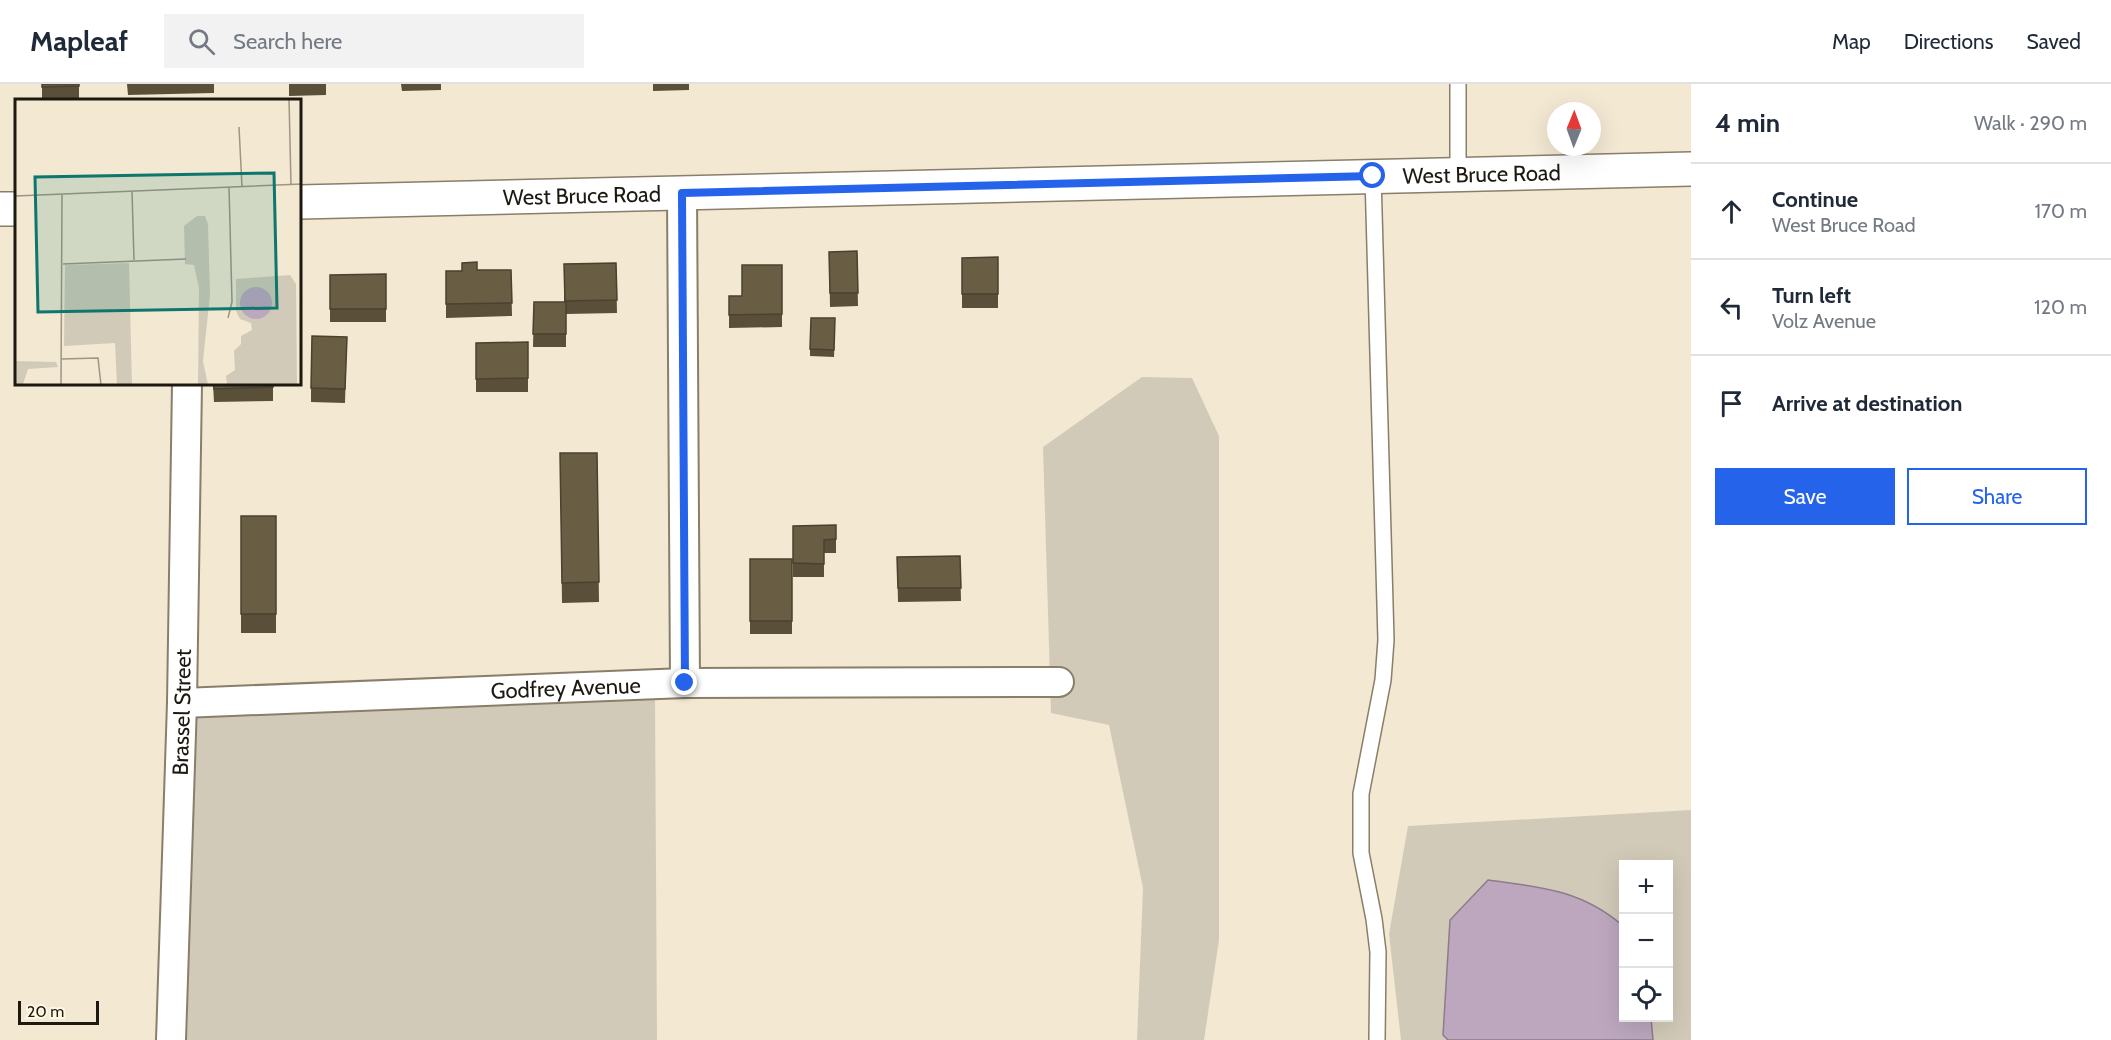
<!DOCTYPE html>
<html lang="en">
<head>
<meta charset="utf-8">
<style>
	body { margin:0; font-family:Cabin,sans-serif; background:#f2f2f3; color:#1f2937 }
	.controls { position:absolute; right:18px; bottom:18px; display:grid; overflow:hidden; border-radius:0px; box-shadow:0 6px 24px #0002 }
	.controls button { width:54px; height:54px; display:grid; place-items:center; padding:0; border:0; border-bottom:2px solid #e0e1e3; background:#fff; color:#1f2937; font:30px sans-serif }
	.compass { position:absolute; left:1547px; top:18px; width:54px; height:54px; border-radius:50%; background:#fff; box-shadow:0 6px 24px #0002; rotate:1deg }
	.scale { position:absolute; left:18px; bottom:15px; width:81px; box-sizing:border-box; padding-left:6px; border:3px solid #1d1911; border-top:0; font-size:16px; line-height:21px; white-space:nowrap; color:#1d1911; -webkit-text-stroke:4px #fff6e4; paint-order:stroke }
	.stop { position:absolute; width:18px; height:18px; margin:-14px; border:4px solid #2563eb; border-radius:50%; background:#fff }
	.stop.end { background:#2563eb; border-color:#fff; box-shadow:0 2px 6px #0008 }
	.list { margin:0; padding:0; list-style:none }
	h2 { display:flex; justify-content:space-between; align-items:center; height:78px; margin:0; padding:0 24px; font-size:26px }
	h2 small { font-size:20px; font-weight:400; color:#747a83 }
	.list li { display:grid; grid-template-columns:39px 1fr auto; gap:18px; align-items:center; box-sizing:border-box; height:96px; padding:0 24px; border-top:2px solid #e0e1e3 }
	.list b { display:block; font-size:22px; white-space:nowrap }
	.list p { margin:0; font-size:20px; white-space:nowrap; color:#747a83 }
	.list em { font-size:20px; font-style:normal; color:#747a83 }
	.actions { display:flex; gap:12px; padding:18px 24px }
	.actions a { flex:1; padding:14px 0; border:2px solid #2563eb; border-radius:0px; text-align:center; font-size:21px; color:#2563eb }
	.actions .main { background:#2563eb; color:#fff }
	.icon { flex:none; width:33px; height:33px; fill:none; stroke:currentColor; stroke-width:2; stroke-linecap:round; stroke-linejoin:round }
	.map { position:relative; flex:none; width:1691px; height:956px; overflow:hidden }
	header { display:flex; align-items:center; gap:36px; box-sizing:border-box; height:84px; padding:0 30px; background:#fff; border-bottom:2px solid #e0e1e3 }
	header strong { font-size:28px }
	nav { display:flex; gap:33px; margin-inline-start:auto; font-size:21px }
	.search { width:420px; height:54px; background:#f2f2f3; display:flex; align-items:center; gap:15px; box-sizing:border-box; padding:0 21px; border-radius:0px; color:#747a83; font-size:22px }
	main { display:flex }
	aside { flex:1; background:#fff }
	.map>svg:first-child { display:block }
	.green { fill:#d2cab8; fill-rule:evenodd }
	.water { fill:#bca7bf; stroke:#8c7c8b; stroke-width:1.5 }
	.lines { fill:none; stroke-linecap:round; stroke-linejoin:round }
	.lane-casing { stroke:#887e6a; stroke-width:18 }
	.street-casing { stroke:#887e6a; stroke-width:32 }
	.secondary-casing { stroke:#887e6a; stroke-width:36 }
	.lane { stroke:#fff; stroke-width:15 }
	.street { stroke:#fff; stroke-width:28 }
	.secondary { stroke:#fff; stroke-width:33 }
	.wall { fill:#5a503a }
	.building { fill:#695d44; stroke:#4a4130; stroke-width:1.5 }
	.route { stroke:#2563eb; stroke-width:8 }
	.labels { text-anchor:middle; stroke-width:6; stroke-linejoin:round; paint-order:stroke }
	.street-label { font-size:22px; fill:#1d1911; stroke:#fff6e4 }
	.inset-road { fill:none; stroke:#9d9585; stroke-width:1.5 }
	.view { fill:#0f766e; fill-opacity:0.15; stroke:#0f766e; stroke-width:3 }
	.inset-edge { fill:none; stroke:#1d1911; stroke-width:3 }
</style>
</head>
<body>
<header>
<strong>Mapleaf</strong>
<div class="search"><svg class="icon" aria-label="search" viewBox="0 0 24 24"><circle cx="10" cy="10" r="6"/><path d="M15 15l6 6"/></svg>Search here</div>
<nav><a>Map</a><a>Directions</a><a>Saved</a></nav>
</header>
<main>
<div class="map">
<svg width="1691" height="956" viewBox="0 0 1691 956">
	<rect width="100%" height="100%" fill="#f3e8d2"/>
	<g class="green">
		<path d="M 1142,293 L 1192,294 L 1219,352 L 1219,856 L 1204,956 L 1137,956 L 1143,804 L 1109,641 L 1051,629 L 1043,363 Z"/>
		<path d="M 655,614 L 657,956 L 187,956 L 195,627 Z"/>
		<path d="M 1691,726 L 1691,956 L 1401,956 L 1389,850 L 1408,742 ZM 1624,780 L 1668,780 L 1668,934 L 1624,934 Z"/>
	</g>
	<path class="water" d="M 1488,796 C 1540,803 1582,806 1623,842 L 1624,934 L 1651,934 L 1653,956 L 1448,956 L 1443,951 L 1450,836 Z"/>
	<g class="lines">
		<defs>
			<g id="lane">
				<path d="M 1458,90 L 1458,0"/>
				<path d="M 1373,92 L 1386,556 L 1383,596 L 1361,710 L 1361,769 L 1374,835 L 1378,868 L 1377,956"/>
			</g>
			<g id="street">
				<path d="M 682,109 L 685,599"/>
				<path id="s1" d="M 182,619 L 685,599 L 1059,598"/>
				<path id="s2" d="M 171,956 L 182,619 L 187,300"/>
			</g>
			<g id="secondary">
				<path id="s3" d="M 300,118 L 1691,85"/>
				<path d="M 0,125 L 16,125"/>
			</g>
		</defs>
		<use href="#lane" class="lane-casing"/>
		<use href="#street" class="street-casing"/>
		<use href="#secondary" class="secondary-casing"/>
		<use href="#lane" class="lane"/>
		<use href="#street" class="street"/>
		<use href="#secondary" class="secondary"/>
	</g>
	<g class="wall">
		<rect x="42" y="0" width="37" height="16"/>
		<path d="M 127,0 L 214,0 L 214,9 L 128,11 Z"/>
		<path d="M 289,0 L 326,0 L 326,11 L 289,12 Z"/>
		<path d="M 401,0 L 441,0 L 441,6 L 402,7 Z"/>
		<path d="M 653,0 L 689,0 L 689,6 L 653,7 Z"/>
		<path d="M 857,167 L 858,222 L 830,223 L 829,168 Z"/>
		<path d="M 998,173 L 998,224 L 962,224 L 962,174 Z"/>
		<path d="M 616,179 L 617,229 L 566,230 L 566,263 L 533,263 L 534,218 L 564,218 L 564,180 Z"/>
		<path d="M 782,181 L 782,243 L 729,244 L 729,212 L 742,212 Z"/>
		<path d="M 511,186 L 512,232 L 446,234 L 446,187 Z"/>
		<path d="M 386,190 L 386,238 L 330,238 L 330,191 Z"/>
		<path d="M 835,234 L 834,273 L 810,272 L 810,265 Z"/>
		<path d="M 347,253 L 345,319 L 311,318 L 311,304 Z"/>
		<path d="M 528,258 L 528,308 L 476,308 L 476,259 Z"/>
		<path d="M 213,300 L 273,300 L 273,317 L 214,318 Z"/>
		<path d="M 560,369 L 597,369 L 599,518 L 562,519 Z"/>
		<rect x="241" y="432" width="35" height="117"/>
		<path d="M 836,441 L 836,469 L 824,469 L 824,493 L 793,493 L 793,442 Z"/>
		<path d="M 960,472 L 961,517 L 898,518 L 897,473 Z"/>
		<rect x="750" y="475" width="42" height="75"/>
	</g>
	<g class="building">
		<path d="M 42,0 L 79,0 L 79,2 L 42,3 Z"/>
		<path d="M 857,167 L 858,209 L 830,209 L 829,168 Z"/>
		<path d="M 998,173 L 998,210 L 962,210 L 962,174 Z"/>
		<path d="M 477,178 L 477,186 L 511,186 L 512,219 L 446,220 L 446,187 L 462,187 L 462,179 Z"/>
		<path d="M 616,179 L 617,216 L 565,217 L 564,180 Z"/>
		<path d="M 742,181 L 782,181 L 782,230 L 729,231 L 729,212 L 742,212 Z"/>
		<path d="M 386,190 L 386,225 L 330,225 L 330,191 Z"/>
		<path d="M 534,218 L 566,218 L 566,250 L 533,250 Z"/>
		<path d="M 811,234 L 835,234 L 834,266 L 810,265 Z"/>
		<path d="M 312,252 L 347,253 L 345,305 L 311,304 Z"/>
		<path d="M 528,258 L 528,294 L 476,295 L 476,259 Z"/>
		<path d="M 214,300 L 273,300 L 273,303 L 214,305 Z"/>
		<path d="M 560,369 L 597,369 L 599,498 L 562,499 Z"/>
		<rect x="241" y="432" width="35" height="98"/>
		<path d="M 836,441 L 836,455 L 824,456 L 824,480 L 793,479 L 793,442 Z"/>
		<path d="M 960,472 L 961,504 L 898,504 L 897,473 Z"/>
		<rect x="750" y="475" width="42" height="62"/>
	</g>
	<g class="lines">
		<path class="route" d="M 685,599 L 682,109 L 1373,92"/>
	</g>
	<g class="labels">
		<g class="street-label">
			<text dy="8" stroke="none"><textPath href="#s3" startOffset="1182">West Bruce Road</textPath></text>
			<text dy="8" stroke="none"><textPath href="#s3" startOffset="282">West Bruce Road</textPath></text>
			<text dy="8" stroke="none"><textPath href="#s1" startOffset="384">Godfrey Avenue</textPath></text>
			<text dy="8" stroke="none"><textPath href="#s2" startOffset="328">Brassel Street</textPath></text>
		</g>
	</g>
	<g transform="translate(15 15)">
		<rect width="286" height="286" fill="#f3e8d2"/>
		<path d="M 182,117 L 190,117 L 193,125 L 195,196 L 188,262 L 193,286 L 183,286 L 184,189 L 179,166 L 170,165 L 169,127 ZM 114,164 L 117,286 L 102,286 L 100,244 L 49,247 L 50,166 ZM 275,176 L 281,185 L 282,286 L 212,285 L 211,277 L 220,271 L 219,252 L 226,245 L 226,237 L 237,231 L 236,224 L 225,220 L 221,212 L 221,180 ZM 0,262 L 41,263 L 43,268 L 13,270 L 8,285 L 0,285 Z" fill="#d2cab8"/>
		<path d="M225 204a16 16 0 1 1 32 0a16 16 0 1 1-32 0Z" fill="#bca7bf"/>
		<path class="inset-road" d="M 274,0 L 276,86M 224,28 L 227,88M 117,92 L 119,161M 0,97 L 287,85M 48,165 L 171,160M 213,219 L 217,203 L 214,88M 46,260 L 83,259 L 86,286M 46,286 L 47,95"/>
		<path class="view" d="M 259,74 L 262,209 L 23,213 L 20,78 Z"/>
		<rect width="286" height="286" class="inset-edge"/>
	</g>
</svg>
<div class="controls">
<button>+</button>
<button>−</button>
<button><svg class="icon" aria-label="locate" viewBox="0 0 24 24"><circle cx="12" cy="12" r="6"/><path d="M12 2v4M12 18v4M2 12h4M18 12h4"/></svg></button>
</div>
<svg class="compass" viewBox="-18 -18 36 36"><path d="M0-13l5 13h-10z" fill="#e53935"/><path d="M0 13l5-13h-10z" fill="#747a83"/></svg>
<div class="scale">20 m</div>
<div class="stop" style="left:1373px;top:92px"></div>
<div class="stop end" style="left:685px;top:599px"></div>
</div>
<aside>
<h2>4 min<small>Walk · 290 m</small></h2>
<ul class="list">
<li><svg class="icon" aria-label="ahead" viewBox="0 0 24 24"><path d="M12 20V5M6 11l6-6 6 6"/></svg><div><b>Continue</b><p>West Bruce Road</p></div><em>170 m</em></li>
<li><svg class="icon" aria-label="left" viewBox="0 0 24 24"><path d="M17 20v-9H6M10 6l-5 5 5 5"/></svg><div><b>Turn left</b><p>Volz Avenue</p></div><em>120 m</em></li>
<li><svg class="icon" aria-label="arrive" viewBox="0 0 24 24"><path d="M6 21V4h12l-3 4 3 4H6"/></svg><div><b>Arrive at destination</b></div></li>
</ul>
<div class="actions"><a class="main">Save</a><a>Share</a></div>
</aside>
</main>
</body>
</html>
